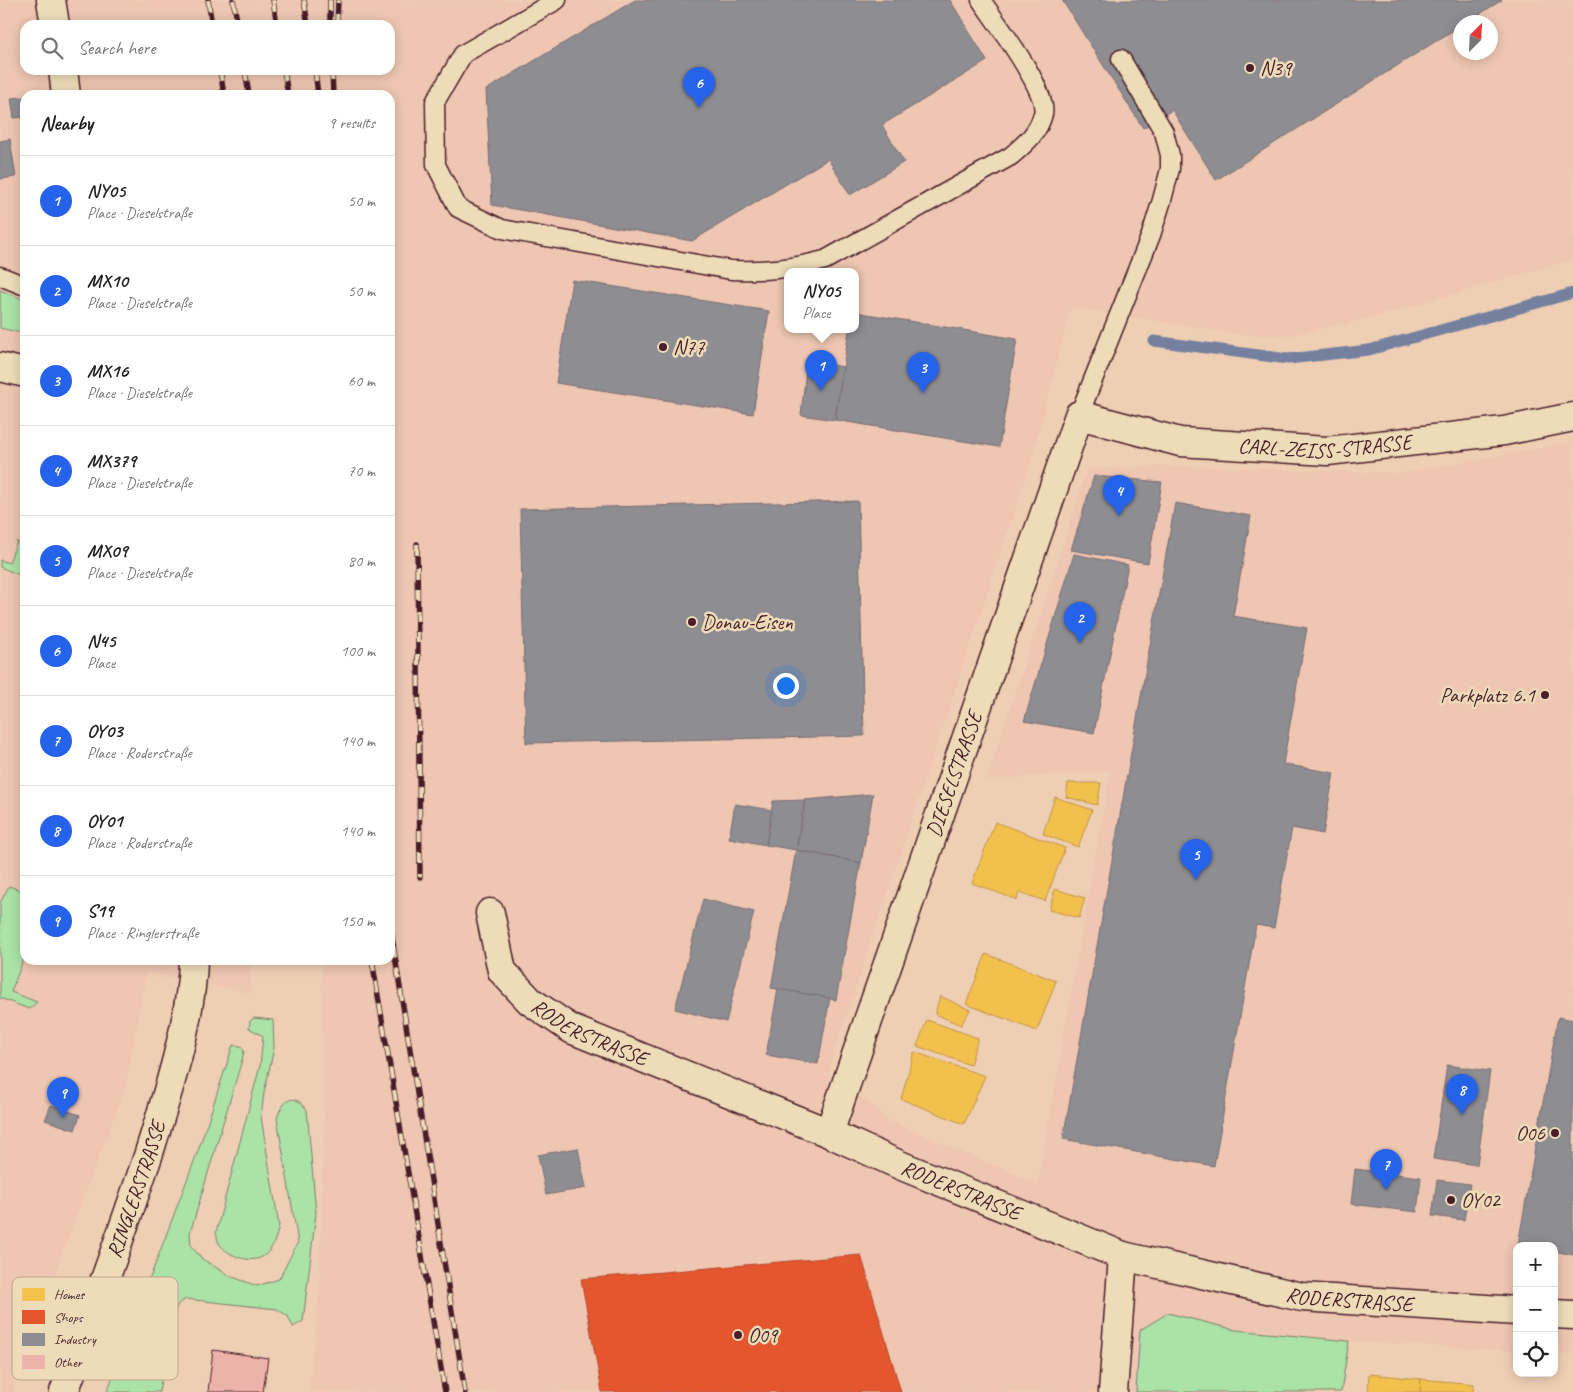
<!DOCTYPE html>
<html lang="en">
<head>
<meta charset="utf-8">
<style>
	body { margin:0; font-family:Caveat,sans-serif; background:#f2f2f2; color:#222 }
	.controls { position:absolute; right:15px; bottom:15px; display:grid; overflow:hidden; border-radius:10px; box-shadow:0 2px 12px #0003 }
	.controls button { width:45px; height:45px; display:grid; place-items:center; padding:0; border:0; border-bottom:1px solid #e0e0e0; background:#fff; color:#222; font:25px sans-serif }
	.compass { position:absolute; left:1453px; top:15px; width:45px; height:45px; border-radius:50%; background:#fff; box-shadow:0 2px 12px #0003; rotate:24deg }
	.you { position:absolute; left:785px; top:685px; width:18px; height:18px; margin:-12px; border:4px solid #fff; border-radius:50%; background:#1a73e8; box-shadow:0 0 0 8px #1a73e833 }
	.badge { display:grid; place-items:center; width:32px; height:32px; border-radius:50%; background:#2563eb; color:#fff; font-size:16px; font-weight:700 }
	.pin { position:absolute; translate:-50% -41px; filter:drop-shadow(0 1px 2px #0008) }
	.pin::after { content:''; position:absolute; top:26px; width:18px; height:15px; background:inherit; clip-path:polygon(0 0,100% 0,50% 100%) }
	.popup { position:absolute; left:784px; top:268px; width:75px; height:65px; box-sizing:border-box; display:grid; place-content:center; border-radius:10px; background:#fff; filter:drop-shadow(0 1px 4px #0005); font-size:16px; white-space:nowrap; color:#767676 }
	.popup b { font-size:19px; color:#222 }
	.popup::after { content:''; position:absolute; left:50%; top:100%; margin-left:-10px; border:10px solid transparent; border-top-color:#fff }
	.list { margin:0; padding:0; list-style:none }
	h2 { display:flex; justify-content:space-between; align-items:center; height:65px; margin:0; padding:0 20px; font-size:21px }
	h2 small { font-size:16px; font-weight:400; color:#767676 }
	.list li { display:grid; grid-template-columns:32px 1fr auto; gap:15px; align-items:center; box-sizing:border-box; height:90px; padding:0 20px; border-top:1px solid #e0e0e0 }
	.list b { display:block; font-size:19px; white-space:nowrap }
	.list p { margin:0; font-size:16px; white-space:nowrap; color:#767676 }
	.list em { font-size:16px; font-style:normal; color:#767676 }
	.icon { flex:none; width:28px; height:28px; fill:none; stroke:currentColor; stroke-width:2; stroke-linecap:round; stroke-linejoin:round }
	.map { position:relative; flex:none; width:1573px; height:1392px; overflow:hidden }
	.search { position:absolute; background:#fff; box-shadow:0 2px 12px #0003; left:20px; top:20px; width:375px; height:55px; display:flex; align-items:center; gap:12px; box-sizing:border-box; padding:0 18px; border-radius:15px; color:#767676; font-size:19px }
	.panel { position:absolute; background:#fff; box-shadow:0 2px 12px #0003; left:20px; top:90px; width:375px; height:875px; border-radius:15px }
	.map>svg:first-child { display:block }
	.built { fill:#eec6b1; fill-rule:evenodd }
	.green { fill:#abe2a6; stroke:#7a8068 }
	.homes { fill:#f2c14e; stroke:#c09044 }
	.shops { fill:#e4572e; stroke:#b6462d }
	.industry { fill:#8d8d92; stroke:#796c73 }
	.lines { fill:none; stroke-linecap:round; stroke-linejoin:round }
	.stream { stroke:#75809f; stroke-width:11 }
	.building { fill:#edb2aa; stroke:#4a1f2b }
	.lane-casing { stroke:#4a1f2b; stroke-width:21 }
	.street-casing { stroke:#4a1f2b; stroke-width:31 }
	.secondary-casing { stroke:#4a1f2b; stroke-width:31 }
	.lane { stroke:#eedcb9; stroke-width:18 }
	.street { stroke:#eedcb9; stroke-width:28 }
	.secondary { stroke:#eedcb9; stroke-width:28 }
	.rail-casing { stroke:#4a1f2b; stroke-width:5.5 }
	.rail { stroke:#eedcb9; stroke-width:4; stroke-dasharray:11; stroke-linecap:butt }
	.poi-dot { fill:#4a1f2b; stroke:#eedcb9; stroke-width:2 }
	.labels { text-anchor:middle; stroke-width:5; stroke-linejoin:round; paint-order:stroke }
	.poi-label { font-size:21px; fill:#4a1f2b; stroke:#eedcb9; text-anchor:start }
	.street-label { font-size:21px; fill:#4a1f2b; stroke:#eedcb9 }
	.key { fill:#eedcb9; stroke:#bda38e; stroke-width:1 }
	.key-label { font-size:14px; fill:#4a1f2b }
</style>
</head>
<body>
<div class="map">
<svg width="1573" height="1392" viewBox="0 0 1573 1392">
	<rect width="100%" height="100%" fill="#eecfb4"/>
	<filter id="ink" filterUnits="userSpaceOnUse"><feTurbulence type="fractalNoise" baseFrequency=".02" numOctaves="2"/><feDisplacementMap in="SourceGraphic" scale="10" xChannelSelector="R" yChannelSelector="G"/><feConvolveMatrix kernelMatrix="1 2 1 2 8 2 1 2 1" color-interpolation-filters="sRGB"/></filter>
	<g filter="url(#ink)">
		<path class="built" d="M 0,0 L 1573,0 L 1573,259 L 1372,318 L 1291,335 L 1244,335 L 1071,307 L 1030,465 L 827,1074 L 873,1105 L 887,1120 L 1038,1184 L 1110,770 L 987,780 L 1087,469 L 1165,466 L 1403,473 L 1573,442 L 1573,1354 L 1554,1353 L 1554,1246 L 1517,1246 L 1517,1351 L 1349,1341 L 1341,1392 L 309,1392 L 319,1296 L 324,1121 L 321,960 L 390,960 L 390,95 L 25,95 L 25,960 L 250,960 L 251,993 L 146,973 L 126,1085 L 26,1349 L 12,1392 L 0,1392 ZM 1460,22 L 1490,22 L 1490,52 L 1460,52 ZM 25,25 L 390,25 L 390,70 L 25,70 ZM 787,272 L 855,272 L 855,330 L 787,330 Z"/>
		<g class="green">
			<path d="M 0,290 L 25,300 L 25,334 L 0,328 Z"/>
			<path d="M 17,541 L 25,558 L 25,571 L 20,575 L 0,567 L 0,560 L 9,563 Z"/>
			<path d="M 9,886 L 25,892 L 25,955 L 11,992 L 37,1002 L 29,1009 L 0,998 L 0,903 Z"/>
			<path d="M 254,1018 L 273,1020 L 274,1048 L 264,1093 L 261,1117 L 279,1226 C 276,1237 273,1251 262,1257 C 249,1264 226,1255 219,1243 C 217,1240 217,1235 216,1232 L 260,1066 L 263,1036 L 249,1028 L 250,1021 Z"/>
			<path d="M 233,1045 L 241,1046 L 244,1051 L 242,1060 L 190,1233 L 191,1246 L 202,1259 L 230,1276 L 257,1286 L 279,1279 L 298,1242 L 277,1118 C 283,1100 294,1091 307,1110 L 316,1213 L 303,1321 L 293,1327 L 288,1316 L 277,1309 L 186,1299 L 178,1304 L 173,1315 L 159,1392 L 107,1392 L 199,1148 Z"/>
			<path d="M 1168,1313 L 1236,1330 L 1349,1341 L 1341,1392 L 1136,1392 L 1140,1330 Z"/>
		</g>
		<g class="homes">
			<path d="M 1068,783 L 1101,783 L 1097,805 L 1066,797 Z"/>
			<path d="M 1055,797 L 1092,810 L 1078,847 L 1043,834 Z"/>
			<path d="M 995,822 L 1065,848 L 1045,901 L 1019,892 L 1017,900 L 972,883 Z"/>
			<path d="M 1055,889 L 1085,898 L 1079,918 L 1049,910 Z"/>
			<path d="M 986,954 L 1056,981 L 1037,1031 L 966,1004 Z"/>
			<path d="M 940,996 L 970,1010 L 961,1025 L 935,1014 Z"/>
			<path d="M 927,1020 L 978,1038 L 970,1065 L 917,1046 Z"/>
			<path d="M 914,1052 L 985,1076 L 964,1124 L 901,1099 Z"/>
			<path d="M 1369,1374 L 1421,1379 L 1420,1392 L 1368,1392 Z"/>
			<path d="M 1421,1379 L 1474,1384 L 1473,1392 L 1420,1392 Z"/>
		</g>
		<path class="shops" d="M 861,1255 L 901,1392 L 602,1392 L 581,1279 Z"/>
		<g class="industry">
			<path d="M 635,0 L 950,0 L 987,61 L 882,125 L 904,162 L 850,195 L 828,159 L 692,241 L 492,205 L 486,90 Z"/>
			<path d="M 1062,0 L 1502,0 L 1467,22 L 1460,22 L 1460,26 L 1216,180 L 1172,110 L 1143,128 Z"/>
			<path d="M 24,97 L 25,117 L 14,118 L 11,98 Z"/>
			<path d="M 10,139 L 16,177 L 0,179 L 0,141 Z"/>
			<path d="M 572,280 L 769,311 L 753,414 L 556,383 Z"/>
			<path d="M 855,312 L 1017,339 L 999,447 L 835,420 L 849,330 L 855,330 Z"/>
			<path d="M 807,360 L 843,367 L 835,420 L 801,415 Z"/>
			<path d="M 1094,476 L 1162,482 L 1148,563 L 1071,550 Z"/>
			<path d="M 858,501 L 864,736 L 526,743 L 520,509 Z"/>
			<path d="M 1175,503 L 1251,516 L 1233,616 L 1307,628 L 1283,764 L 1334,773 L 1323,834 L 1292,828 L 1274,928 L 1256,925 L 1214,1166 L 1063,1139 Z"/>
			<path d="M 1074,554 L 1128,565 L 1094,733 L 1024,721 Z"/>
			<path d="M 873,794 L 861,863 L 796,850 L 805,800 Z"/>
			<path d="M 805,800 L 796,850 L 766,845 L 773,801 Z"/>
			<path d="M 735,804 L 772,810 L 766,845 L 729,838 Z"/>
			<path d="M 796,850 L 861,863 L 836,1000 L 771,988 Z"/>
			<path d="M 703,899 L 754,912 L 726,1022 L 675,1009 Z"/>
			<path d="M 778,989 L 830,998 L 818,1064 L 766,1055 Z"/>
			<path d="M 1558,1017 L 1573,1020 L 1573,1255 L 1554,1251 L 1554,1246 L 1518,1245 Z"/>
			<path d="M 1447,1065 L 1490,1071 L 1477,1165 L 1433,1159 Z"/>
			<path d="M 51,1105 L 80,1115 L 75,1130 L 45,1120 Z"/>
			<path d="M 578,1148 L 586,1188 L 546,1195 L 538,1155 Z"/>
			<path d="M 1355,1169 L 1421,1177 L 1417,1212 L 1351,1204 Z"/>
			<path d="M 1437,1180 L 1470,1184 L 1464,1220 L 1432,1216 Z"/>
		</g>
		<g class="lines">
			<path class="stream" d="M 1154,341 L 1288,359 L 1369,350 L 1573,293"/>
		</g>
		<path class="building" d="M 213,1350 L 268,1358 L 263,1392 L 208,1392 Z"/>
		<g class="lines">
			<defs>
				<g id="lane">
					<path d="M 557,0 L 463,54 L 435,102 L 436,165 L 458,208 L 502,229 L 731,270 C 767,271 790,269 825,260 L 1011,156 C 1026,143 1038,133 1043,114 C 1049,91 995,21 981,0"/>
					<path d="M 0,276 L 25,286"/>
					<path d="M 1079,415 L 1151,235 L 1162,200 L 1170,169 L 1170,155 L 1164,132 L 1121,59"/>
				</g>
				<g id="street">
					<path d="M 51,0 L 55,25"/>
					<path d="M 63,70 L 66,95"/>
					<path id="s1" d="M 490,913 L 502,971 L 530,1001 L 571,1029 L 829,1133 L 902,1166 L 1123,1256 L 1302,1297 L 1517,1311"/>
					<path id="s2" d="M 829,1133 L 1079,415 L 1180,442 L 1327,451 L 1504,431 L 1573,417"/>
					<path d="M 1554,1314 L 1573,1315"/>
					<path d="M 1113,1392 L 1123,1256"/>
				</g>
				<g id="secondary">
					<path d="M 0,367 L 25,373"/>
					<path id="s3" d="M 64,1392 C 93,1314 121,1235 148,1156 C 166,1099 192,1019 193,960"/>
				</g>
			</defs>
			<use href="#lane" class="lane-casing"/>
			<use href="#street" class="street-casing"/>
			<use href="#secondary" class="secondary-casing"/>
			<use href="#lane" class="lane"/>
			<use href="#street" class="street"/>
			<use href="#secondary" class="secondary"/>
			<defs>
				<g id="rail">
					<path d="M 208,0 L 212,25"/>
					<path d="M 233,0 L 238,25"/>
					<path d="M 273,0 L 277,25"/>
					<path d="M 304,0 L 308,25"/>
					<path d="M 330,0 L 330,25"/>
					<path d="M 337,25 L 338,0"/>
					<path d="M 220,70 L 224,95"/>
					<path d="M 245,70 L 249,95"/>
					<path d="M 284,70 L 288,95"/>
					<path d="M 315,70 L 318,95"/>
					<path d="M 332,70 L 333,95"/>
					<path d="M 417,544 L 420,877"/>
					<path d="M 390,925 L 465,1392"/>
					<path d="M 372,960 L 445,1392"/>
				</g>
			</defs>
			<use href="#rail" class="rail-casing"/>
			<use href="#rail" class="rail"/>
		</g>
	</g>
	<g class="poi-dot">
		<circle cx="1250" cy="68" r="5"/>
		<circle cx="663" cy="347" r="5"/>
		<circle cx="692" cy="622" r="5"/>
		<circle cx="1545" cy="695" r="5"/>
		<circle cx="1555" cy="1133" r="5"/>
		<circle cx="1451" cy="1200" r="5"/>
		<circle cx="738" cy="1335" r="5"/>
	</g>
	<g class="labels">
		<g class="poi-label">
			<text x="1260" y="75">N39</text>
			<text x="673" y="354">N77</text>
			<text x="702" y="629">Donau-Eisen</text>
			<text x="1535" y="702" text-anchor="end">Parkplatz 6.1</text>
			<text x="1545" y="1140" text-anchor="end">O06</text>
			<text x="1461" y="1207">OY02</text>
			<text x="748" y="1342">O09</text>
		</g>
		<g class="street-label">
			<text dy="7" stroke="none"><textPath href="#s2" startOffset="1010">CARL-ZEISS-STRASSE</textPath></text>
			<text dy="7" stroke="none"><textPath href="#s2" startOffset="380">DIESELSTRASSE</textPath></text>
			<text dy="7" stroke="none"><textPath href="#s1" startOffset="168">RODERSTRASSE</textPath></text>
			<text dy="7" stroke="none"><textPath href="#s3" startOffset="215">RINGLERSTRASSE</textPath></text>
			<text dy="7" stroke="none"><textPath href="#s1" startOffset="572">RODERSTRASSE</textPath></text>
			<text dy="7" stroke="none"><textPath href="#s1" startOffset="978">RODERSTRASSE</textPath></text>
		</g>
	</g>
	<rect x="12" y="1277" width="166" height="103" rx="8" class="key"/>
	<rect x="22" y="1288" width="23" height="13" fill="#f2c14e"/>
	<rect x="22" y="1310" width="23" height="14" fill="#e4572e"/>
	<rect x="22" y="1333" width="23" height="13" fill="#8d8d92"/>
	<rect x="22" y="1355" width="23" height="14" fill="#edb2aa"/>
	<g class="key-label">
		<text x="54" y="1299">Homes</text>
		<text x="54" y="1322">Shops</text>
		<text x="54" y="1344">Industry</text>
		<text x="54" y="1367">Other</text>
	</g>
</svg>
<div class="controls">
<button>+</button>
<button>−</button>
<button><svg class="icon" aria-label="locate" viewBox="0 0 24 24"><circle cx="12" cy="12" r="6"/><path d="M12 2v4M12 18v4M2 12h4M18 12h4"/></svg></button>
</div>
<svg class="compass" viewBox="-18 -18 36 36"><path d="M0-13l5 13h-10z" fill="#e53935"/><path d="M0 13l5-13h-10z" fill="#767676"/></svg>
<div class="you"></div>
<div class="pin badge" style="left:821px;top:391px">1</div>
<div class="popup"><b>NY05</b>Place</div>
<div class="pin badge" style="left:1080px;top:643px">2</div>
<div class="pin badge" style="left:923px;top:393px">3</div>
<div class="pin badge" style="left:1119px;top:516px">4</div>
<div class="pin badge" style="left:1196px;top:880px">5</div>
<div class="pin badge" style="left:699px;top:108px">6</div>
<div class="pin badge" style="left:1386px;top:1190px">7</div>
<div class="pin badge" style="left:1462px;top:1115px">8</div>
<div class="pin badge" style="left:63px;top:1118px">9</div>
<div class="search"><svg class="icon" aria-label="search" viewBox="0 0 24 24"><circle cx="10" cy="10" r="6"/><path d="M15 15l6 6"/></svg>Search here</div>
<section class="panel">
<h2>Nearby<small>9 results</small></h2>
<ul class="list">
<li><span class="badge">1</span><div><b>NY05</b><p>Place · Dieselstraße</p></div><em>50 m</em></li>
<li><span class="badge">2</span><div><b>MX10</b><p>Place · Dieselstraße</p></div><em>50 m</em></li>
<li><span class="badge">3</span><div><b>MX16</b><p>Place · Dieselstraße</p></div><em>60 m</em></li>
<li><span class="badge">4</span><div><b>MX379</b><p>Place · Dieselstraße</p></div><em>70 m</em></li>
<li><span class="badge">5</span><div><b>MX09</b><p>Place · Dieselstraße</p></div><em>80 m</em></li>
<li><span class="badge">6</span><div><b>N45</b><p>Place</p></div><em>100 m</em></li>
<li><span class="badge">7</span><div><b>OY03</b><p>Place · Roderstraße</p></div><em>140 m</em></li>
<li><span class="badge">8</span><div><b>OY01</b><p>Place · Roderstraße</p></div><em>140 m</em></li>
<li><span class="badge">9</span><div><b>S19</b><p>Place · Ringlerstraße</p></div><em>150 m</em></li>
</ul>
</section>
</div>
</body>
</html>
